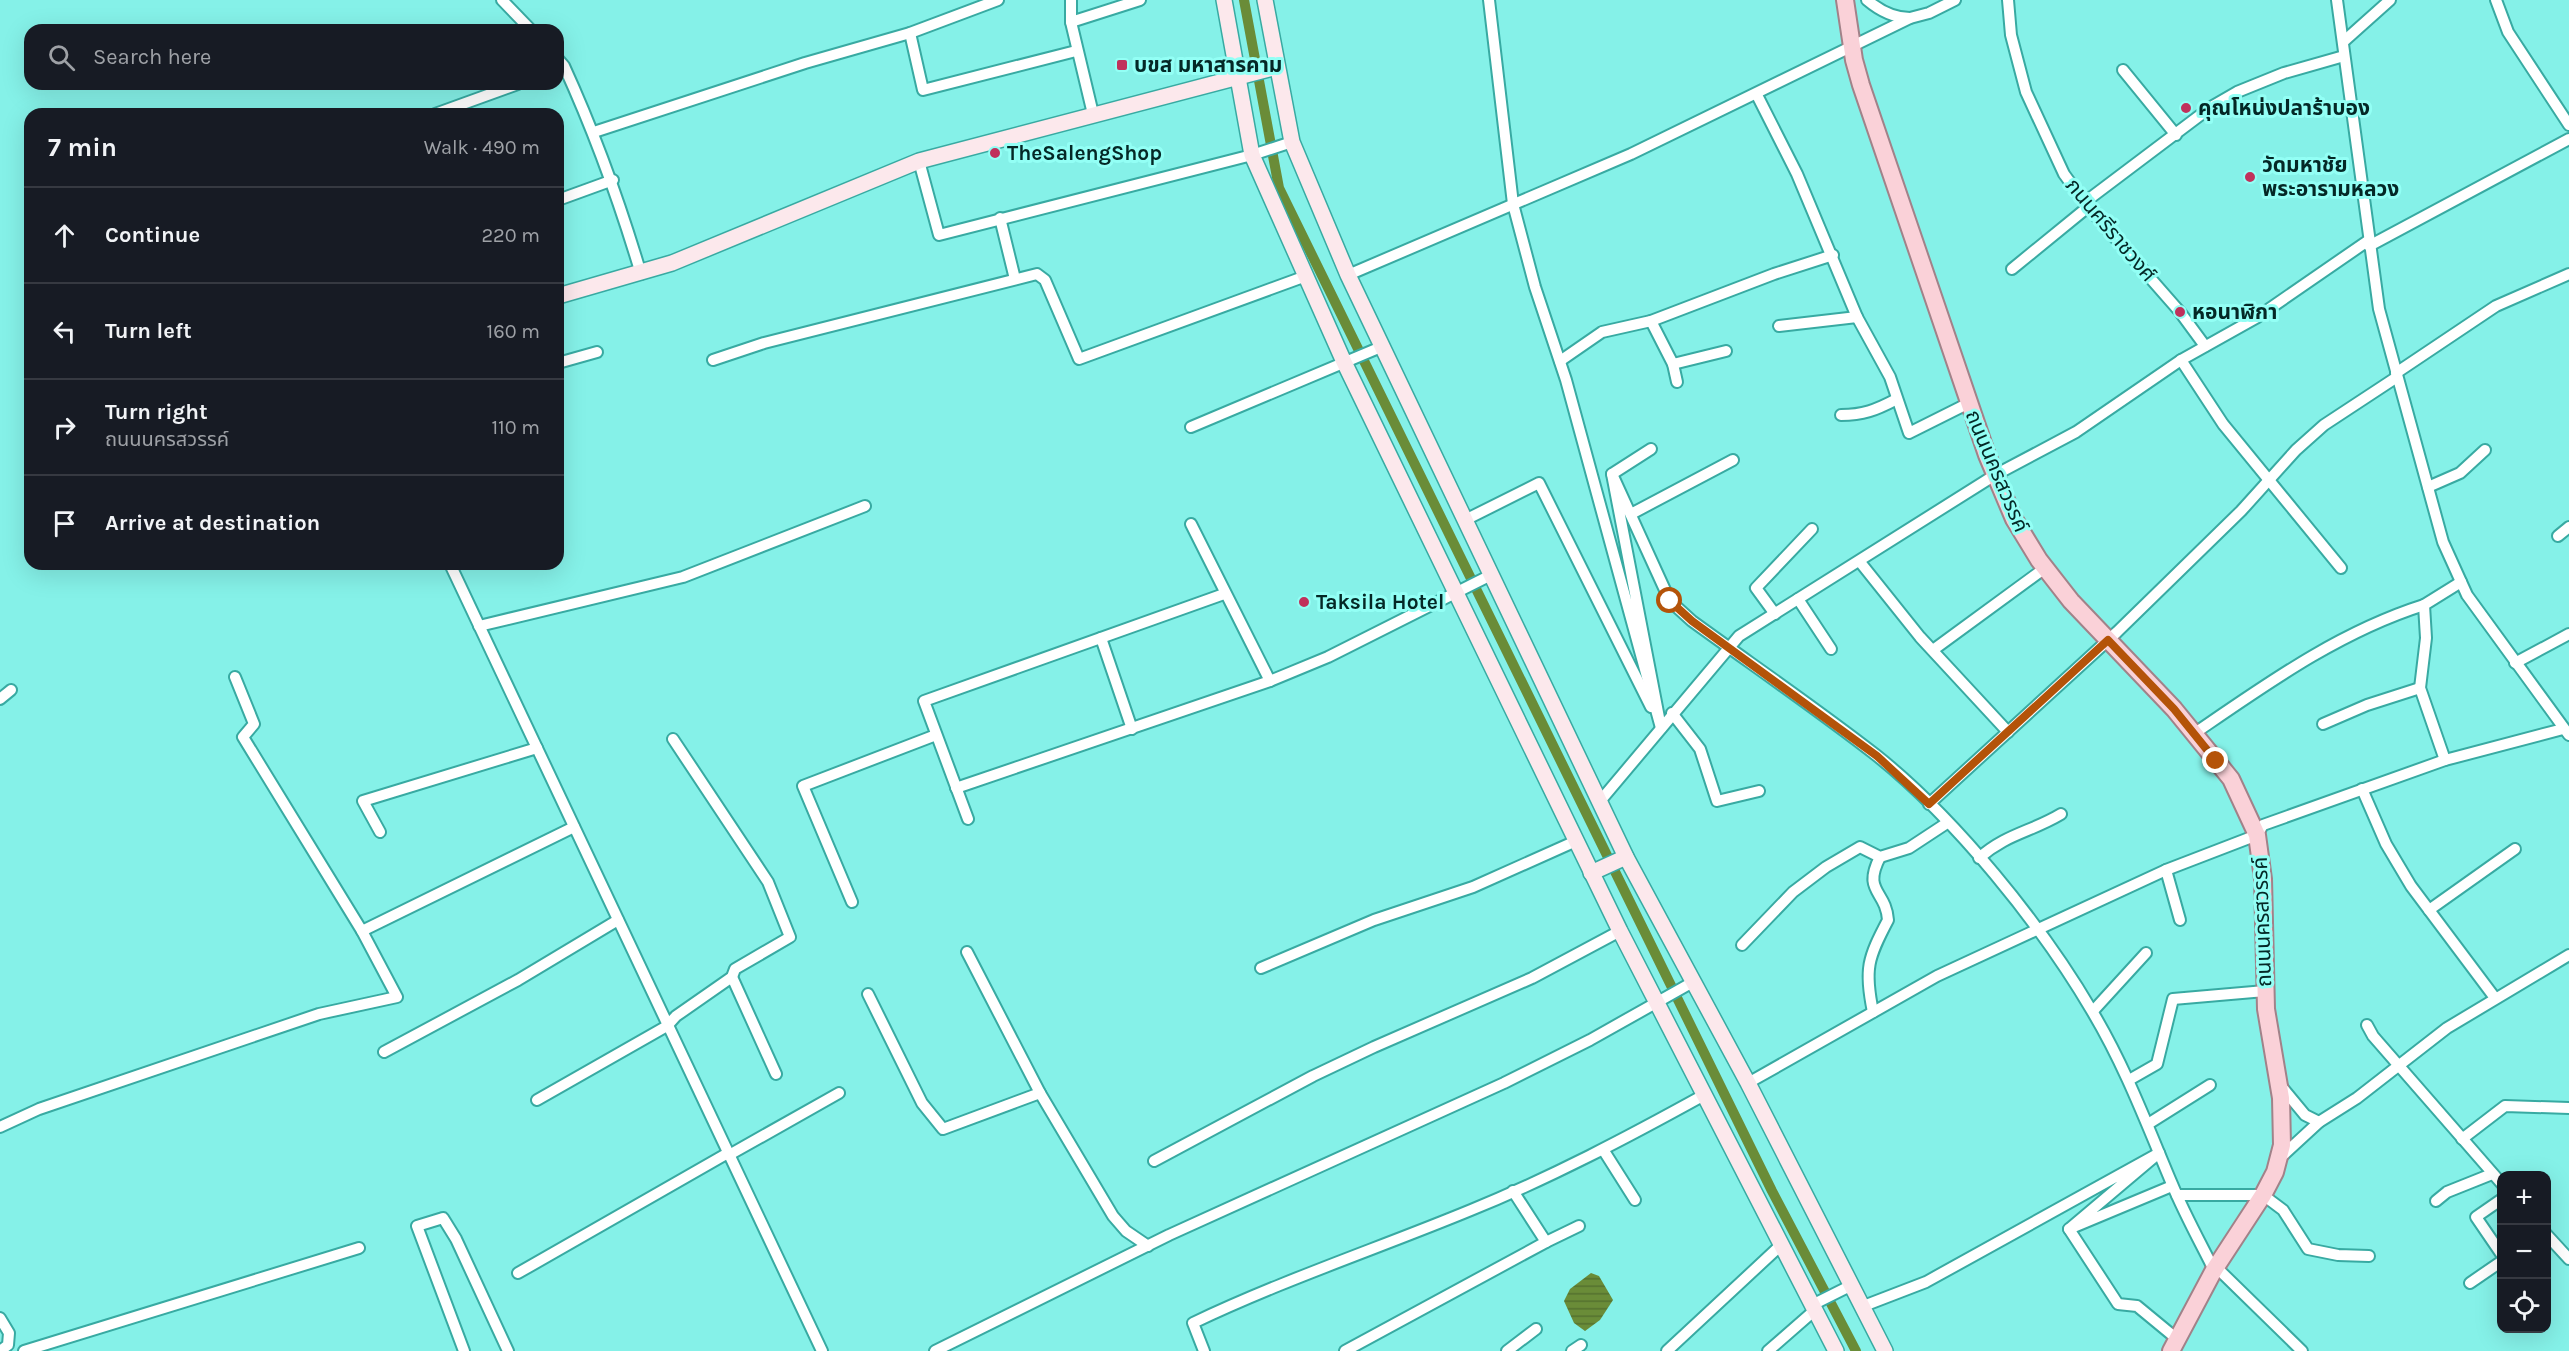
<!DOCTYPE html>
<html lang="en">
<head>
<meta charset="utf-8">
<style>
	body { margin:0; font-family:Karla,"Noto Sans Thai",sans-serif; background:#242831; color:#f1f3f6 }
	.controls { position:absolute; right:18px; bottom:18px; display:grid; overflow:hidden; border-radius:12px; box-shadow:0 6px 24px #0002 }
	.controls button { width:54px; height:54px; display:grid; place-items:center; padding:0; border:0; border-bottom:2px solid #363941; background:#171b24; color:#f1f3f6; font:30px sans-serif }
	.stop { position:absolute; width:18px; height:18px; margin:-14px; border:4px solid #b45309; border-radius:50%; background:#fff }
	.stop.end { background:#b45309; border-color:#fff; box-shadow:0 2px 6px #0008 }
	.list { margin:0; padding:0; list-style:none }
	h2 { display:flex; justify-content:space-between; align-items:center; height:78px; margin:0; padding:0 24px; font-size:26px }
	h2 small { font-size:20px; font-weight:400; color:#9ea1a6 }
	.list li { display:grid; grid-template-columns:39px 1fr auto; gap:18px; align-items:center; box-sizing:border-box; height:96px; padding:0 24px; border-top:2px solid #363941 }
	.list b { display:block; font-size:22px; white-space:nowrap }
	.list p { margin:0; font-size:20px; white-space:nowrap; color:#9ea1a6 }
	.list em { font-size:20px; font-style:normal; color:#9ea1a6 }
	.icon { flex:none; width:33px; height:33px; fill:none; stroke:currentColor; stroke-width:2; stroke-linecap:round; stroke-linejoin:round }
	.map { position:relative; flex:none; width:2569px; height:1351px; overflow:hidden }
	.search { position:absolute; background:#171b24; box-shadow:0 6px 24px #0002; left:24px; top:24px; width:540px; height:66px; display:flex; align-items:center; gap:15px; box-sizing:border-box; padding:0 21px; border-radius:18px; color:#9ea1a6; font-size:22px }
	.panel { position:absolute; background:#171b24; box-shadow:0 6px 24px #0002; left:24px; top:108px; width:540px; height:462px; border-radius:18px }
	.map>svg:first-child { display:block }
	.water { fill:url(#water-rules) }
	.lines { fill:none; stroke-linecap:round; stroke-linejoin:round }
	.canal { stroke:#6a8c38; stroke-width:10 }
	.street-casing { stroke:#38aaa2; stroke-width:14 }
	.secondary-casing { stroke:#38aaa2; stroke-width:18 }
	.primary-casing { stroke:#a18289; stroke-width:20 }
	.street { stroke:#fff; stroke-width:10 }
	.secondary { stroke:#fce8ec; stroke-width:15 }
	.primary { stroke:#fad1d8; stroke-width:16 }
	.route { stroke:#b45309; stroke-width:8 }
	.poi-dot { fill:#c0315b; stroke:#93fff5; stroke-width:2 }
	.labels { text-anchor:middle; stroke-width:6; stroke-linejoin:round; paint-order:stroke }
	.poi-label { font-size:21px; font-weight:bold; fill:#042826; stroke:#93fff5; text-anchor:start }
	.street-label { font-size:21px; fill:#042826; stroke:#93fff5 }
</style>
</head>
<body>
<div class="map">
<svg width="2569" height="1351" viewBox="0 0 2569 1351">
	<defs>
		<pattern id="water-rules" width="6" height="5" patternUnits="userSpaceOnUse" patternTransform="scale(1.5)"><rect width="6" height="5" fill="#6a8c38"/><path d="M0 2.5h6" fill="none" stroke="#55722f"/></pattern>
	</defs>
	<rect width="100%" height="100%" fill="#85f1e8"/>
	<path class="water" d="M 1591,1273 L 1599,1276 L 1613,1300 L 1600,1320 L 1585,1331 L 1574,1323 L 1564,1301 L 1570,1289 Z"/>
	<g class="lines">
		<path class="canal" d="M 1244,0 L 1279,188 L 1772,1191 L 1856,1351"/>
		<defs>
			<g id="street">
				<path d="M 502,0 L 531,30"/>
				<path d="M 1071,0 L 1071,22 L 1140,0"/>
				<path d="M 1489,0 L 1513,204 L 1535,287 L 1566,380 L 1661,728 L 1612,474 L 1670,601 L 1692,621 C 1754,666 1817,709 1876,755 C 1955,818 2041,924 2092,1011 C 2125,1066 2147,1125 2172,1184 C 2184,1213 2200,1242 2214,1270"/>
				<path d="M 1867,0 C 1880,11 1893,18 1910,18"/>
				<path d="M 2008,0 L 2011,35 L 2026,92 L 2064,174 L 2088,207 L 2180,312 L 2205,346"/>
				<path d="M 2337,0 L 2379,309 L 2443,542 L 2467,595 L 2569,735"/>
				<path d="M 2496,0 L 2508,32 L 2569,125"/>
				<path d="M 1071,22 L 1093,114"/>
				<path d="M 910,33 L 923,90 L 1076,51"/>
				<path d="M 2343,42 L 2390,0"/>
				<path d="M 558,59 L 564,66 C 596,136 619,200 641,274"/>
				<path d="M 2123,70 L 2176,135"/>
				<path d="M 1757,95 L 1797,174 L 1857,317 L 1890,377 L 1909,433 L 1969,403"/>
				<path d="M 435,114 L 518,84"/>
				<path d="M 594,132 L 805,63 L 910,33 L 998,0"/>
				<path d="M 919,161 L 939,235 L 1252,155 L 1292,142"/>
				<path d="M 558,200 L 613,180"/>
				<path d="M 2085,202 L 2211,107 L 2237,92 L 2284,73 L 2344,56"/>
				<path d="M 1000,218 L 1015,279"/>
				<path d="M 2369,246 L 2569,139"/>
				<path d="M 2012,269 L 2088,207"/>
				<path d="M 1348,275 L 1631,154 L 1910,18 L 1929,13 L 1955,0"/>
				<path d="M 1651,321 L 1673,364 L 1677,382"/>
				<path d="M 1779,326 L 1857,317"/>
				<path d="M 713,360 L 764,343 L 1037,274 L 1045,280 L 1079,359 L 1306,276"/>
				<path d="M 2181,360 L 2223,424 L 2341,568"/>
				<path d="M 1560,361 L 1602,332 L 1651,321 L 1774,274 L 1833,255"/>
				<path d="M 558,363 L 597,352"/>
				<path d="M 1673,364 L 1726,351"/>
				<path d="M 2396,373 L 2496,306 L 2569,274"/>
				<path d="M 1841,415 C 1863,415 1876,410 1895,400"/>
				<path d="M 1191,427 L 1381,347"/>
				<path d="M 1612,474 L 1651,449"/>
				<path d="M 2428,487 L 2460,473 L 2485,450"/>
				<path d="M 1631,514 L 1733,460"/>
				<path d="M 1465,520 L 1539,483 L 1651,707"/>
				<path d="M 1191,524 L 1270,681"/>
				<path d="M 2558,536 L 2569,527"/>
				<path d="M 1860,562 L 1920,637 L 2008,732"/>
				<path d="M 450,564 L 822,1351"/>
				<path d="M 1798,599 L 1831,649"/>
				<path d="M 1775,614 L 1756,588 L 1812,529"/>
				<path d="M 479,626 L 683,577 L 865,506"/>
				<path d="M 1101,638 L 1132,729"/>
				<path d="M 1933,650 L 2045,568"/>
				<path d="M 2515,663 L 2569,634"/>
				<path d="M 235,677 L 254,724 L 243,737 L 362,931"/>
				<path d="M 0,699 L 11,690"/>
				<path d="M 1672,713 L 1700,749 L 1717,801 L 1759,791"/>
				<path d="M 2323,724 L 2367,705 L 2420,688"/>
				<path d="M 2195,733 C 2268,683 2339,632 2424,605"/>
				<path d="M 2445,760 L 2420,688 L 2426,638 L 2424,605 L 2461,582"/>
				<path d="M 956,788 L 1270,681 L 1328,657 L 1491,575"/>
				<path d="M 2362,789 L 2386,844 L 2411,886 L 2495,998"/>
				<path d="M 1601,800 L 1739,636 L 1995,475 L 2076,432 L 2181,360 L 2256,318 L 2369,240"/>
				<path d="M 1929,804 L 2117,632 L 2241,511 L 2296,450 L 2324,425 L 2397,377"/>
				<path d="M 968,819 L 924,701 L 1224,594"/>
				<path d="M 380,832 L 363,801 L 537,748"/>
				<path d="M 1979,858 C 2006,834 2031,832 2061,814"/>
				<path d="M 2166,870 L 2180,920"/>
				<path d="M 852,902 L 803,786 L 936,735"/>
				<path d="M 2429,910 L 2515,849"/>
				<path d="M 1742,945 L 1793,892 L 1826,867 L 1860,847 L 1880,857 L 1909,848 L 1947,823"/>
				<path d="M 967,952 L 1040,1093 L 1113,1216 L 1126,1231 L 1148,1246"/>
				<path d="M 1261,968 L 1374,920 L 1473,887 L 1576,841"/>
				<path d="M 732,977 L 776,1074"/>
				<path d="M 868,994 L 922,1103 L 943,1129 L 1040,1093"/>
				<path d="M 2093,1011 L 2146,953"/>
				<path d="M 1873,1012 C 1864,969 1868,958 1888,920 C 1886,890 1862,892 1880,857"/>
				<path d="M 2367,1025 L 2373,1036 L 2502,1184"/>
				<path d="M 384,1052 L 518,980 L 618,920"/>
				<path d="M 2129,1080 L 2157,1064 L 2173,999 L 2265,991"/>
				<path d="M 1748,1083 L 1937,976 L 2166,870 L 2257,835 L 2263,825 L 2445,760 L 2563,729"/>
				<path d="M 2281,1086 L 2305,1115 L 2319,1122"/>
				<path d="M 537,1100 L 667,1026 L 676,1016 L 732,977 L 735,969 L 790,937 L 768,882 L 673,739"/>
				<path d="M 2148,1124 L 2210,1085"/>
				<path d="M 0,1127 L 39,1109 L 319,1014 L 397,997 L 362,931 L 574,827"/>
				<path d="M 2462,1139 L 2505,1106 L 2569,1108"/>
				<path d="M 1604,1151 L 1635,1200"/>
				<path d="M 729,1155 L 839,1093"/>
				<path d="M 2281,1157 L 2319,1122 L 2357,1098 L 2447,1028 L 2569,955"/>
				<path d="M 1154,1161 L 1313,1076 L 1374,1047 L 1532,978 L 1620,931"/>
				<path d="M 2177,1195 L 2263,1195 L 2283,1210 L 2308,1249 L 2338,1255 L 2369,1256"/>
				<path d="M 2502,1199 L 2476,1217 L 2502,1255"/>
				<path d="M 2436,1201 L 2447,1192 L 2492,1174"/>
				<path d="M 2069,1229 L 2118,1304 L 2137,1306 L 2177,1339"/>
				<path d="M 2546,1234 L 2569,1259"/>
				<path d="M 1546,1242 L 1579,1226"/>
				<path d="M 2216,1267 L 2302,1351"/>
				<path d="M 518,1273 L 728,1153"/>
				<path d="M 2470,1283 L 2502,1261"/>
				<path d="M 1812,1305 L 1852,1285"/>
				<path d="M 1861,1307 L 1926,1282 L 2159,1153 L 2069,1229 L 2172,1186"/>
				<path d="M 0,1318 L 9,1333 L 8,1345 L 0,1351"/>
				<path d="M 24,1351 L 359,1248"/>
				<path d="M 464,1351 L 417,1226 L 443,1218 L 456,1239 L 508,1351"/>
				<path d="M 935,1351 L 1169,1235 L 1504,1083 L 1590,1040 L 1693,982"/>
				<path d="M 1204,1351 L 1193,1323 C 1283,1280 1379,1248 1471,1210 C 1552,1177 1628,1137 1704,1095"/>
				<path d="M 1345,1351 L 1546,1242 L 1513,1191"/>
				<path d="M 1507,1351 L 1536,1329"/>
				<path d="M 1572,1351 L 1581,1345"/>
				<path d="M 1667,1351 L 1781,1245"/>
				<path d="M 1768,1351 L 1815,1310"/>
			</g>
			<g id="secondary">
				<path d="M 1224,0 L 1252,155 L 1344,362 L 1620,931 L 1836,1351"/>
				<path d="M 1265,0 L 1292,142 L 1348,275 L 1626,857 L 1748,1083 L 1885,1351"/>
				<path d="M 558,296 L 672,263 L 919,161 L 1277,67"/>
				<path d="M 1591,873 L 1626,857"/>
			</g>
			<path id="primary" d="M 1845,0 L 1854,60 L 1861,85 L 1987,455 L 2014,519 L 2039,560 L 2071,601 L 2174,709 L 2231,779 L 2257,835 L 2263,879 L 2266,1009 L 2281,1098 L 2282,1145 L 2275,1172 L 2263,1195 L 2214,1270 L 2171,1351"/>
		</defs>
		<use href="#street" class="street-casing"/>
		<use href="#secondary" class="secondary-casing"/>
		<use href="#primary" class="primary-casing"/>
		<use href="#street" class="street"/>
		<use href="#secondary" class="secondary"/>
		<use href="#primary" class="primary"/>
	</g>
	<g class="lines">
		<path class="route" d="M 1670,601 L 1692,621 L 1877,756 L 1929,804 L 2108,640 L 2174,709 L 2216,761"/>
	</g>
	<g class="poi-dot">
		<rect x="1116" y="59" width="12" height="12" rx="3"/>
		<circle cx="2186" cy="108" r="6"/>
		<circle cx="995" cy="153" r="6"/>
		<circle cx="2250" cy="177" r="6"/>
		<circle cx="2180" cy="312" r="6"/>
		<circle cx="1304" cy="602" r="6"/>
	</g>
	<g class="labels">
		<g class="poi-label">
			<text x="1134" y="72">บขส มหาสารคาม</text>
			<text x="2198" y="115">คุณโหน่งปลาร้าบอง</text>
			<text x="1007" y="160">TheSalengShop</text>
			<text x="2262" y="172">วัดมหาชัย<tspan x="2262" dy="24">พระอารามหลวง</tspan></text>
			<text x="2192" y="319">หอนาฬิกา</text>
			<text x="1316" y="609">Taksila Hotel</text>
		</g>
		<g class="street-label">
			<text transform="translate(2111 230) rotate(50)" y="7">ภนนศรีราชวงศ์</text>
			<text transform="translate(1997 471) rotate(67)" y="7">ถนนนครสวรรค์</text>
			<text transform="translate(2262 922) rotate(-92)" y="7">ถนนนครสวรรค์</text>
		</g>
	</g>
</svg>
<div class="controls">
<button>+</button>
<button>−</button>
<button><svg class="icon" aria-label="locate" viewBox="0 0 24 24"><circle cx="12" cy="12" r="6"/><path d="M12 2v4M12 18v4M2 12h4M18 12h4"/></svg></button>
</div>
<div class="stop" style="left:1670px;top:601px"></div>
<div class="stop end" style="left:2216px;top:761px"></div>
<div class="search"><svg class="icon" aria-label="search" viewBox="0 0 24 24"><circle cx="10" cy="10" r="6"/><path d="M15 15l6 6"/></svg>Search here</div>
<section class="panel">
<h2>7 min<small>Walk · 490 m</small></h2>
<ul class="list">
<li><svg class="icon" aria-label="ahead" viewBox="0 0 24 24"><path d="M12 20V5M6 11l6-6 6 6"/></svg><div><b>Continue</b></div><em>220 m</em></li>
<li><svg class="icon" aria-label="left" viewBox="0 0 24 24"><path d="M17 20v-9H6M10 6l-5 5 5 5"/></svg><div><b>Turn left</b></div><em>160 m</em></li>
<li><svg class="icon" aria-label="right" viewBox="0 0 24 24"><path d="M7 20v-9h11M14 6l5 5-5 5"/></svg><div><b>Turn right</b><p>ถนนนครสวรรค์</p></div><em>110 m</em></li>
<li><svg class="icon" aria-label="arrive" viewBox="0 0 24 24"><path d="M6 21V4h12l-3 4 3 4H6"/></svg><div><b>Arrive at destination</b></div></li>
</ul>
</section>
</div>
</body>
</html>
